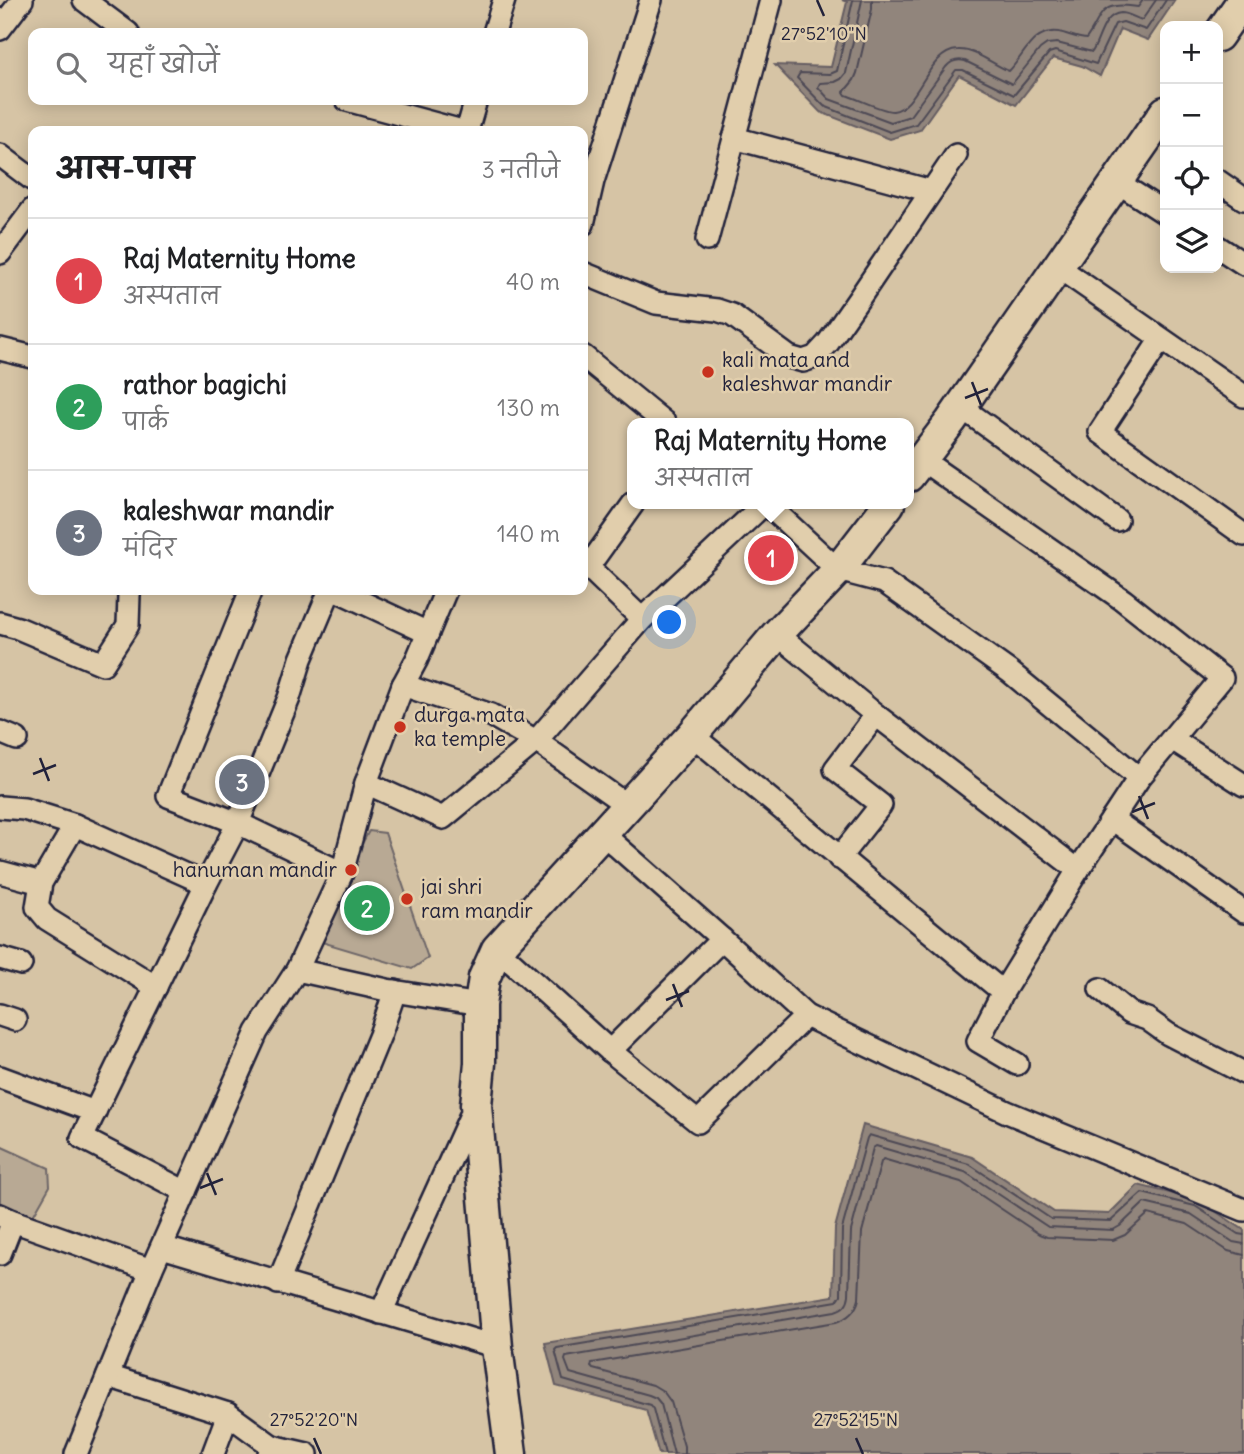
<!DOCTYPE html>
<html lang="hi">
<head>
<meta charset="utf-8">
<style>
	body { margin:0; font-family:Delius,"Playpen Sans Deva",sans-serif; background:#f2f2f2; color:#202124 }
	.controls { position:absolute; right:21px; top:21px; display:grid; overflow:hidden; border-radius:14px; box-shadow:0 4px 18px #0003 }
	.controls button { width:63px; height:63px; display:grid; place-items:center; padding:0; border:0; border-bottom:2px solid #e0e0e0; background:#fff; color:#202124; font:35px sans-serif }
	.you { position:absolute; left:670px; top:623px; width:24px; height:24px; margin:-18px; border:5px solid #fff; border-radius:50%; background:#1a73e8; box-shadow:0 0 0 10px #1a73e833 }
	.badge { display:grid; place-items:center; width:46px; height:46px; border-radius:50%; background:#db2777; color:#fff; font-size:23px; font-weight:700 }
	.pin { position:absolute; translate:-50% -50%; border:4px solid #fff; box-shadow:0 2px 7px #0006 }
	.popup { position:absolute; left:627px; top:418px; width:287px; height:91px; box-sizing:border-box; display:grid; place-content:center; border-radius:14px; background:#fff; filter:drop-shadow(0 2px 5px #0005); font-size:23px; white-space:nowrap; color:#757577 }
	.popup b { font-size:26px; color:#202124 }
	.popup::after { content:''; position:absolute; left:50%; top:100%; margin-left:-14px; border:14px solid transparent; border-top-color:#fff }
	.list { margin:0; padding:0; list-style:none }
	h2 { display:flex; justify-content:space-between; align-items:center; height:91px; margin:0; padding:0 28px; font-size:30px }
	h2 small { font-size:23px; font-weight:400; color:#757577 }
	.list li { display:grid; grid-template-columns:46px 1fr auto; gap:21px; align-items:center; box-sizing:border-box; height:126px; padding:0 28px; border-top:2px solid #e0e0e0 }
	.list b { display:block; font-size:26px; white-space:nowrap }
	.list p { margin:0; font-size:23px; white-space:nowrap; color:#757577 }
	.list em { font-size:23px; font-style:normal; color:#757577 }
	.icon { flex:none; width:38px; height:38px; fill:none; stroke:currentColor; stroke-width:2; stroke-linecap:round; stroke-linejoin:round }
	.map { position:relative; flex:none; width:1244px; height:1454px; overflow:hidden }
	.search { position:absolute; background:#fff; box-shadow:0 4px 18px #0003; left:28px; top:28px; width:560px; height:77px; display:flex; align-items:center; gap:18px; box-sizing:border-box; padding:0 24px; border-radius:14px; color:#757577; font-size:26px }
	.panel { position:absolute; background:#fff; box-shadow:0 4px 18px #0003; left:28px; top:126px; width:560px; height:469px; border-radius:14px }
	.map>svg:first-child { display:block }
	.green { fill:#b8a994; stroke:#6d6668; stroke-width:2 }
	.water { fill:#91857c; stroke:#655d62; stroke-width:2 }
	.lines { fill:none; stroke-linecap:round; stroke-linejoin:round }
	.shore { stroke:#4e4a55; stroke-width:2 }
	.street-casing { stroke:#22223b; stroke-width:26 }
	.secondary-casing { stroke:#22223b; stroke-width:35 }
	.street { stroke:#e1ceac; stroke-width:21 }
	.secondary { stroke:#e1ceac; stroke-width:30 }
	.ticks { fill:none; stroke:#22223b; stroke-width:2.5 }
	.poi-dot { fill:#c8321e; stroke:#e1ceac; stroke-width:2.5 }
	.labels { text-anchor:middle; stroke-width:5; stroke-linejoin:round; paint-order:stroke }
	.poi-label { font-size:21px; fill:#22223b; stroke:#e1ceac; text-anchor:start }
	.ticks-label { font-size:18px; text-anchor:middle; fill:#22223b; stroke:#e1ceac; stroke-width:5; stroke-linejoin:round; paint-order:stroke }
</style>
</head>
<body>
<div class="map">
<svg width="1244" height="1454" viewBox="0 0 1244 1454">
	<rect width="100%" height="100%" fill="#d6c4a5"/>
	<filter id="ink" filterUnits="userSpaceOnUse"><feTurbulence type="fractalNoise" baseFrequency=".0143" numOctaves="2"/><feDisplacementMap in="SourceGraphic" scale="14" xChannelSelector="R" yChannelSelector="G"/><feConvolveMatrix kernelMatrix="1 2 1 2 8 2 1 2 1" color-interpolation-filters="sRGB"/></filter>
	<g filter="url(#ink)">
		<g class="green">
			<path d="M 369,831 L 385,833 L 428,958 L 412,969 L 305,937 L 342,880 Z"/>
			<path d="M 0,1146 L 49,1168 L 50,1186 L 33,1216 L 0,1206 Z"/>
		</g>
		<g class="water">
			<path d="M 842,0 L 1175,0 L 1148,40 L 1120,29 L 1100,76 L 1082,66 L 1053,58 L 1016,105 L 959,75 L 920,130 L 890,139 L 820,112 L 775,65 L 831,67 L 847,2 Z"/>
			<path d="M 863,1125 L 972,1157 L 1054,1212 L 1109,1214 L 1138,1185 L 1198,1200 L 1244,1230 L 1244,1454 L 659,1454 L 646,1410 L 556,1386 L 545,1343 L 833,1296 L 835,1228 Z"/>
		</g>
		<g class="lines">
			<g class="shore">
				<path d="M 853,0 L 837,71 L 830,74 L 800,73 L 797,78 L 824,106 L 890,132 L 916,124 L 956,70 L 963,70 L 1014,95 L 1049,53 L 1055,51 L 1096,64 L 1115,24 L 1123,22 L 1146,30 L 1166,0"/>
				<path d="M 862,0 L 846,73 L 841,79 L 835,82 L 820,83 L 818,87 L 829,99 L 891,122 L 910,116 L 946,67 C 951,61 957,59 965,61 L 1012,84 L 1040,49 L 1047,44 L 1057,43 L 1092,52 C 1100,40 1103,14 1121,13 C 1128,13 1135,18 1142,20 L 1156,0"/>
				<path d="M 872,0 L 872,9 L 857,73 L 854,80 L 844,92 L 846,95 C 856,98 884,112 893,111 C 919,108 927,51 958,50 C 976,49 993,65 1009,71 C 1024,56 1033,28 1059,32 C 1068,34 1076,38 1086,39 C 1103,16 1098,0 1138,7 L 1143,0"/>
				<path d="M 665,1454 L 653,1409 L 650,1405 L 563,1380 L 555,1350 L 557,1348 L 837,1301 L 841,1295 L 842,1229 L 867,1138 L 869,1135 L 969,1164 L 1051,1219 L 1111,1221 L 1142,1193 L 1195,1206 L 1238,1234 L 1244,1235"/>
				<path d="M 674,1454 L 661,1404 L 656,1398 L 649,1395 L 570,1373 L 565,1360 L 566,1357 L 835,1311 C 843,1309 848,1304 849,1295 L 851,1231 L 873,1148 L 876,1146 L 965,1172 L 1048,1227 L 1113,1230 L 1120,1226 L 1144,1203 L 1191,1214 L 1233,1242 L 1244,1244"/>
				<path d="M 684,1454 L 684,1446 L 671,1402 L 663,1391 L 653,1385 L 593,1369 L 591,1367 L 592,1363 L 836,1322 C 849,1318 856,1311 859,1299 L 862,1232 L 881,1162 L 883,1159 L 961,1182 L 1039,1234 L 1047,1237 L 1113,1240 L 1125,1235 L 1148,1214 L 1187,1224 L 1228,1251 L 1244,1255"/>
			</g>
			<defs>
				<g id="street">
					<path d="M 84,0 L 128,33"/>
					<path d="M 0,29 L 22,0"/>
					<path d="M 494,33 L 504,0"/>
					<path d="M 347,100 L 462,131"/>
					<path d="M 467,131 L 476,100"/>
					<path d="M 734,138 L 931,191"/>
					<path d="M 0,155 L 33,180"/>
					<path d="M 1218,181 L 1244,199"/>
					<path d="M 1117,182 L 1165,213"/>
					<path d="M 583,224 L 593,181 L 651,0"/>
					<path d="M 707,240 L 771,0"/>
					<path d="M 1218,247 L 1244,264"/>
					<path d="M 0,253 L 33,209"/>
					<path d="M 1058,267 L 1244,396"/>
					<path d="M 583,273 L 656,303 L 717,310 L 732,315 L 789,357 L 803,361 L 815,357 L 828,343 L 860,297 L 956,155"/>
					<path d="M 1161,339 L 1100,432 L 1244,535"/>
					<path d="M 0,349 L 33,357"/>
					<path d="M 583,356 L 665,423"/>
					<path d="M 961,407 L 1117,520"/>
					<path d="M 922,460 L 1123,600 L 1222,678 L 1139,778 L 1112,819"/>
					<path d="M 633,504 L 588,567 L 642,619"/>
					<path d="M 767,504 L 838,570 L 884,582 L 1010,672 L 1139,778"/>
					<path d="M 251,590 L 168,796 L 238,823 L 342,873 L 366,783 L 403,685 L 417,659 L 446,590"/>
					<path d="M 336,590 L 428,633"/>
					<path d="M 0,623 L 18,628 L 103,664 L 128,625 L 129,595 L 130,590"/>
					<path d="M 777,634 L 876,715 L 1078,870"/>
					<path d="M 403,685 L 491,715 L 536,741 L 628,806"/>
					<path d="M 0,732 L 17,739"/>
					<path d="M 692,735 L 1003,992 L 978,1041 L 1017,1064"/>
					<path d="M 1172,739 L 1244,785"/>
					<path d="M 366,783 L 443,818 L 536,741 L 642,619 L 764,504"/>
					<path d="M 0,807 L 24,809 L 75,825 L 41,883 L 37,907 L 47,919 L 156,987"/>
					<path d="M 75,825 L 206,884"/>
					<path d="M 603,834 L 722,939 L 806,1016 L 1007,1112 L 1244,1210"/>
					<path d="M 839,858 L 881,805 L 835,769 L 876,715"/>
					<path d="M 0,872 L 41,883"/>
					<path d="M 497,949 L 610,1051 L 698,1122 L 806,1016"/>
					<path d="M 0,958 L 21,964"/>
					<path d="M 297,970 L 342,873"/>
					<path d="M 1100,989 L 1129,1013 L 1147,1019 L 1168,1034 L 1244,1073"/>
					<path d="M 1003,992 L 1078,870 L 1112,819 L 1244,912"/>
					<path d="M 0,1015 L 15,1020"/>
					<path d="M 610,1051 L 722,939"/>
					<path d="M 0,1077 L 95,1112"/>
					<path d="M 186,1192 L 82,1138 L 206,884 L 238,823 L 289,698 L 301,659 L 330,590"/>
					<path d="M 13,1221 L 151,1270"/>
					<path d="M 162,1247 L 497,1347"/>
					<path d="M 0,1254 L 13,1221 L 0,1215"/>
					<path d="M 278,1283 L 380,1035 L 395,991"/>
					<path d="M 381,1313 L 475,1106"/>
					<path d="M 108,1376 L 228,1414 L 213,1454"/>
					<path d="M 228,1414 L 272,1446"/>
					<path d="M 76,1454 L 151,1270 L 257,1032 L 297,970 L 387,990 L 480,1005"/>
					<path d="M 269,1454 L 272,1446 L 307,1454"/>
				</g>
				<g id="secondary">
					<path d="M 1218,36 L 1243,0"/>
					<path d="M 909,476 L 951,421 L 1165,112"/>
					<path d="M 511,1454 L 497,1347 L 476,1105 L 480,1063 L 480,1005 L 484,978 L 497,949 L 692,735 L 777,634 L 838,570 L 889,504"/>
				</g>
			</defs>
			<use href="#street" class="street-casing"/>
			<use href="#secondary" class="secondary-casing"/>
			<use href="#street" class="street"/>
			<use href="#secondary" class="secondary"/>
		</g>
	</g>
	<path class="ticks" d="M 817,0 L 824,16M 972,382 L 981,405M 965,398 L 988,389M 40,758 L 49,781M 33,774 L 56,765M 1139,796 L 1148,819M 1132,812 L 1155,803M 673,984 L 682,1007M 666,1000 L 689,991M 207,1173 L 216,1195M 200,1188 L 223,1179M 314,1438 L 321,1454M 856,1438 L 863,1454"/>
	<g class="poi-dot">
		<circle cx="708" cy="372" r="7"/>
		<circle cx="400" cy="727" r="7"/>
		<circle cx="351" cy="870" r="7"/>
		<circle cx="407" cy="899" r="7"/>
	</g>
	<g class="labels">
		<g class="poi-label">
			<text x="722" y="367">kali mata and<tspan x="722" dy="24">kaleshwar mandir</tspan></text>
			<text x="414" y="722">durga mata<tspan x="414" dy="24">ka temple</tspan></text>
			<text x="337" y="877" text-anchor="end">hanuman mandir</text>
			<text x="421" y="894">jai shri<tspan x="421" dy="24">ram mandir</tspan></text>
		</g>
	</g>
	<g class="ticks-label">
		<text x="824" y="40">27°52'10"N</text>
		<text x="314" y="1426">27°52'20"N</text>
		<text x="856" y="1426">27°52'15"N</text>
	</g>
</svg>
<div class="controls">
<button>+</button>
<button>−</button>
<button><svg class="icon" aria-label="locate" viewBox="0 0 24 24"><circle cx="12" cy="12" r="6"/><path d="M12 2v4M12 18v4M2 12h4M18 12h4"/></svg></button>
<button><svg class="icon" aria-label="layers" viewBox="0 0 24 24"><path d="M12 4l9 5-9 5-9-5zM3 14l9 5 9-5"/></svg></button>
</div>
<div class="you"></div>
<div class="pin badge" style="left:771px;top:558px;background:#e0444e">1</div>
<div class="popup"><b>Raj Maternity Home</b>अस्पताल</div>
<div class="pin badge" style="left:367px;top:908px;background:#2e9e5b">2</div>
<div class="pin badge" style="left:242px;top:782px;background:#6b7280">3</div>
<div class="search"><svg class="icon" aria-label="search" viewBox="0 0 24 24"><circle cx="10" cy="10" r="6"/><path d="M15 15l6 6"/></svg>यहाँ खोजें</div>
<section class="panel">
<h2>आस-पास<small>3 नतीजे</small></h2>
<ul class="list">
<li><span class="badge" style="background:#e0444e">1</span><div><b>Raj Maternity Home</b><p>अस्पताल</p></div><em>40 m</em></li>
<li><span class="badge" style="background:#2e9e5b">2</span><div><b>rathor bagichi</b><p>पार्क</p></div><em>130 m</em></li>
<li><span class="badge" style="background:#6b7280">3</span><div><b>kaleshwar mandir</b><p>मंदिर</p></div><em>140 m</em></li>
</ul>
</section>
</div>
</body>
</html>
